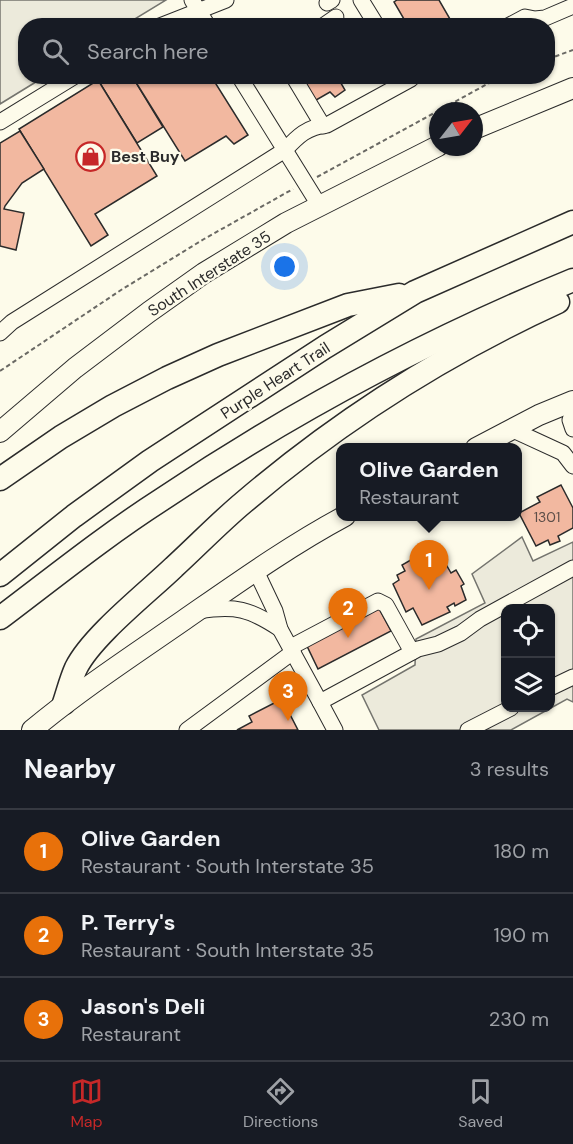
<!DOCTYPE html>
<html lang="en">
<head>
<meta charset="utf-8">
<style>
	body { margin:0; font-family:"DM Sans",sans-serif; background:#20242c; color:#f1f3f6 }
	.controls { position:absolute; right:18px; bottom:18px; display:grid; overflow:hidden; border-radius:12px; box-shadow:0 2px 4px #0004 }
	.controls button { width:54px; height:54px; display:grid; place-items:center; padding:0; border:0; border-bottom:2px solid #363941; background:#171b24; color:#f1f3f6; font:30px sans-serif }
	.compass { position:absolute; left:429px; top:102px; width:54px; height:54px; border-radius:50%; background:#171b24; box-shadow:0 2px 4px #0004; rotate:59deg }
	.you { position:absolute; left:285px; top:267px; width:21px; height:21px; margin:-15px; border:4px solid #fff; border-radius:50%; background:#1a73e8; box-shadow:0 0 0 9px #1a73e833 }
	.badge { display:grid; place-items:center; width:39px; height:39px; border-radius:50%; background:#c62828; color:#fff; font-size:20px; font-weight:700 }
	.pin { position:absolute; translate:-50% -50px; filter:drop-shadow(0 2px 3px #0008) }
	.pin::after { content:''; position:absolute; top:32px; width:21px; height:18px; background:inherit; clip-path:polygon(0 0,100% 0,50% 100%) }
	.popup { position:absolute; left:336px; top:443px; width:186px; height:78px; box-sizing:border-box; display:grid; place-content:center; border-radius:12px; background:#171b24; filter:drop-shadow(0 2px 4px #0005); font-size:20px; white-space:nowrap; color:#9ea1a6 }
	.popup b { font-size:22px; color:#f1f3f6 }
	.popup::after { content:''; position:absolute; left:50%; top:100%; margin-left:-12px; border:12px solid transparent; border-top-color:#171b24 }
	.list { margin:0; padding:0; list-style:none }
	h2 { display:flex; justify-content:space-between; align-items:center; height:78px; margin:0; padding:0 24px; font-size:26px }
	h2 small { font-size:20px; font-weight:400; color:#9ea1a6 }
	.list li { display:grid; grid-template-columns:39px 1fr auto; gap:18px; align-items:center; box-sizing:border-box; height:84px; padding:0 24px; border-top:2px solid #363941 }
	.list b { display:block; font-size:22px; white-space:nowrap }
	.list p { margin:0; font-size:20px; white-space:nowrap; color:#9ea1a6 }
	.list em { font-size:20px; font-style:normal; color:#9ea1a6 }
	.icon { flex:none; width:33px; height:33px; fill:none; stroke:currentColor; stroke-width:2; stroke-linecap:round; stroke-linejoin:round }
	.map { position:relative; flex:none; width:573px; height:730px; overflow:hidden }
	.search { position:absolute; background:#171b24; box-shadow:0 2px 4px #0004; left:18px; right:18px; top:18px; height:66px; display:flex; align-items:center; gap:15px; box-sizing:border-box; padding:0 21px; border-radius:24px; color:#9ea1a6; font-size:22px }
	.sheet { height:330px; background:#171b24 }
	nav { display:flex; justify-content:space-around; align-items:center; box-sizing:border-box; height:84px; border-top:2px solid #363941; background:#171b24; font-size:16px; color:#9ea1a6 }
	nav a { display:grid; justify-items:center; gap:3px }
	nav .on { color:#c62828 }
	.map>svg:first-child { display:block }
	.parking { fill:#eceadb; stroke:#74746e; stroke-width:1.5; fill-rule:evenodd }
	.building { fill:#f2b8a0; stroke:#2b2b2b; stroke-width:1.5 }
	.lines { fill:none; stroke-linecap:round; stroke-linejoin:round }
	.minor-casing { stroke:#2b2b2b; stroke-width:17 }
	.major-casing { stroke:#2b2b2b; stroke-width:22 }
	.highway-casing { stroke:#2b2b2b; stroke-width:25 }
	.path { stroke:#6a6964; stroke-width:2; stroke-dasharray:4.5 3; stroke-linecap:butt }
	.minor { stroke:#fdfbea; stroke-width:15 }
	.major { stroke:#fdfbea; stroke-width:20 }
	.highway { stroke:#fdfbea; stroke-width:22 }
	.labels { text-anchor:middle; stroke-width:4.5; stroke-linejoin:round; paint-order:stroke }
	.number-label { font-size:14px; fill:#5d4e48 }
	.poi-label { font-size:16px; font-weight:bold; fill:#2b2b2b; stroke:#fdfbea; text-anchor:start }
	.street-label { font-size:16px; fill:#2b2b2b; stroke:#fdfbea }
</style>
</head>
<body>
<div class="map">
<svg width="573" height="730" viewBox="0 0 573 730">
	<rect width="100%" height="100%" fill="#fdfbea"/>
	<g class="parking">
		<path d="M 0,0 L 166,0 L 125,25 L 26,26 L 26,76 L 44,77 L 0,104 Z"/>
		<path d="M 522,537 L 533,561 L 573,542 L 573,702 L 567,699 L 511,730 L 379,730 L 362,695 L 415,665 L 416,639 L 485,603 L 472,574 ZM 506,608 L 550,608 L 550,708 L 506,708 Z"/>
	</g>
	<g class="building">
		<path d="M 397,0 L 439,0 L 450,19 L 439,26 L 408,26 L 394,2 Z"/>
		<path d="M 105,76 L 132,76 L 163,127 L 137,143 L 98,80 Z"/>
		<path d="M 132,76 L 211,76 L 248,135 L 234,144 L 226,136 L 185,161 Z"/>
		<path d="M 296,76 L 330,76 L 333,81 L 338,78 L 345,90 L 335,97 L 330,92 L 311,103 Z"/>
		<path d="M 98,80 L 157,176 L 95,214 L 108,235 L 91,246 L 19,129 Z"/>
		<path d="M 20,131 L 44,169 L 22,183 L 5,206 L 4,209 L 24,213 L 16,250 L 0,246 L 0,143 Z"/>
		<path d="M 561,485 L 573,508 L 573,528 L 558,536 L 560,541 L 550,545 L 548,540 L 536,546 L 519,513 L 540,502 L 537,497 Z"/>
		<path d="M 428,550 L 432,556 L 439,552 L 451,573 L 456,570 L 464,584 L 461,586 L 466,600 L 455,606 L 454,603 L 447,607 L 450,612 L 422,625 L 413,608 L 406,612 L 393,584 L 399,580 L 397,575 L 405,571 L 402,565 Z"/>
		<path d="M 378,607 L 391,631 L 318,669 L 306,644 Z"/>
		<path d="M 282,699 L 298,730 L 237,730 L 252,722 L 249,716 Z"/>
	</g>
	<g class="lines">
		<defs>
			<g id="minor">
				<path d="M 192,0 L 208,26"/>
				<path d="M 361,0 L 377,26"/>
				<path d="M 327,3 L 332,0"/>
				<path d="M 160,26 L 226,0"/>
				<path d="M 323,26 L 336,17"/>
				<path d="M 508,26 L 525,17 L 535,19 L 545,18 L 573,6"/>
				<path d="M 239,76 L 319,205"/>
				<path d="M 293,76 L 323,126"/>
				<path d="M 0,122 L 75,76"/>
				<path d="M 0,333 L 12,322 L 285,150 C 298,136 307,127 327,125 L 411,79"/>
				<path d="M 573,411 L 570,420 L 573,429"/>
				<path d="M 511,429 L 563,453 L 573,466"/>
				<path d="M 256,571 L 275,611 L 280,629 L 320,702"/>
				<path d="M 199,611 C 235,605 250,609 280,629"/>
				<path d="M 291,647 L 378,601 L 386,605 L 412,652"/>
				<path d="M 550,688 L 573,677"/>
				<path d="M 187,730 L 293,652"/>
				<path d="M 335,730 L 320,702 L 418,649 L 438,644 L 461,633 L 480,619 L 573,568"/>
				<path d="M 468,730 L 511,708"/>
			</g>
			<g id="major">
				<path d="M 474,129 L 573,88"/>
				<path d="M 0,432 L 75,368 L 149,312 L 204,273 L 286,223 L 438,146"/>
				<path d="M 476,448 L 539,415 L 573,401"/>
				<path d="M 32,730 C 80,690 132,656 184,620 C 236,584 289,546 345,516"/>
			</g>
			<g id="highway">
				<path d="M 0,479 L 61,437 L 113,406 L 167,378 L 218,355 L 348,305 L 399,295"/>
				<path d="M 0,575 L 74,516 L 150,461 L 325,347 L 415,292 L 573,222"/>
				<path d="M 0,618 C 53,578 105,536 161,500 C 290,413 429,339 573,280"/>
				<path d="M 64,703 C 68,691 71,679 76,668 C 92,636 147,593 174,567 C 197,546 220,522 244,502 C 339,421 444,354 558,302"/>
			</g>
		</defs>
		<use href="#minor" class="minor-casing"/>
		<use href="#major" class="major-casing"/>
		<use href="#highway" class="highway-casing"/>
		<g class="path">
			<path d="M 548,59 L 573,50"/>
			<path d="M 317,177 L 502,76"/>
			<path d="M 0,371 L 121,290 L 204,239 L 293,189"/>
		</g>
		<use href="#minor" class="minor"/>
		<use href="#major" class="major"/>
		<use href="#highway" class="highway"/>
	</g>
	<defs>
		<symbol id="shop-ring" viewBox="-11 -11 22 22"><circle r="9.5" fill="#fdfbea" stroke="#c62828" stroke-width="1.5"/><path d="M-5-2.5h2.3a2.7 3.5 0 0 1 5.4 0H5L5.5 6h-11ZM-1.5-2.5h3a1.5 2.3 0 0 0-3 0Z" fill="#c62828"/></symbol>
	</defs>
	<g fill-rule="evenodd">
		<use href="#shop-ring" x="74" y="140" width="33" height="33"/>
	</g>
	<g class="labels">
		<g class="number-label">
			<text x="547" y="522">1301</text>
		</g>
		<g class="poi-label">
			<text x="111" y="162">Best Buy</text>
		</g>
		<g class="street-label">
			<text transform="translate(209 273) rotate(-33)" y="6">South Interstate 35</text>
			<text transform="translate(275 380) rotate(-33)" y="6">Purple Heart Trail</text>
		</g>
	</g>
</svg>
<div class="controls">
<button><svg class="icon" aria-label="locate" viewBox="0 0 24 24"><circle cx="12" cy="12" r="6"/><path d="M12 2v4M12 18v4M2 12h4M18 12h4"/></svg></button>
<button><svg class="icon" aria-label="layers" viewBox="0 0 24 24"><path d="M12 4l9 5-9 5-9-5zM3 14l9 5 9-5"/></svg></button>
</div>
<svg class="compass" viewBox="-18 -18 36 36"><path d="M0-13l5 13h-10z" fill="#e53935"/><path d="M0 13l5-13h-10z" fill="#9ea1a6"/></svg>
<div class="you"></div>
<div class="pin badge" style="left:429px;top:590px;background:#e8710a">1</div>
<div class="popup"><b>Olive Garden</b>Restaurant</div>
<div class="pin badge" style="left:348px;top:638px;background:#e8710a">2</div>
<div class="pin badge" style="left:288px;top:721px;background:#e8710a">3</div>
<div class="search"><svg class="icon" aria-label="search" viewBox="0 0 24 24"><circle cx="10" cy="10" r="6"/><path d="M15 15l6 6"/></svg>Search here</div>
</div>
<section class="sheet">
<h2>Nearby<small>3 results</small></h2>
<ul class="list">
<li><span class="badge" style="background:#e8710a">1</span><div><b>Olive Garden</b><p>Restaurant · South Interstate 35</p></div><em>180 m</em></li>
<li><span class="badge" style="background:#e8710a">2</span><div><b>P. Terry's</b><p>Restaurant · South Interstate 35</p></div><em>190 m</em></li>
<li><span class="badge" style="background:#e8710a">3</span><div><b>Jason's Deli</b><p>Restaurant</p></div><em>230 m</em></li>
</ul>
</section>
<nav>
<a class="on"><svg class="icon" aria-label="map" viewBox="0 0 24 24"><path d="M3 6l6-2 6 2 6-2v14l-6 2-6-2-6 2zM9 4v14M15 6v14"/></svg>Map</a>
<a><svg class="icon" aria-label="directions" viewBox="0 0 24 24"><path d="M12 3l9 9-9 9-9-9zM9 14v-3h6M13 9l2 2-2 2"/></svg>Directions</a>
<a><svg class="icon" aria-label="saved" viewBox="0 0 24 24"><path d="M7 4h10v16l-5-4-5 4z"/></svg>Saved</a>
</nav>
</body>
</html>
